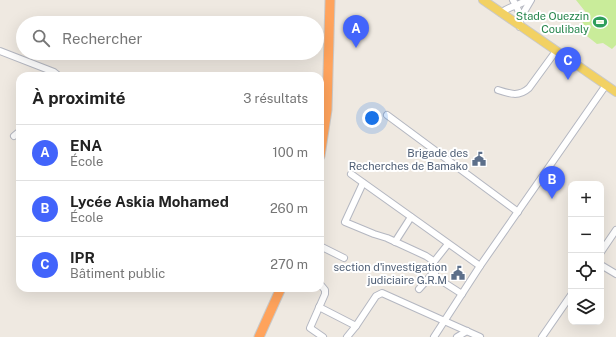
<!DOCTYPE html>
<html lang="fr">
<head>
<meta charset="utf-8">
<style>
	body { margin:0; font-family:"Public Sans",sans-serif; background:#f2f2f2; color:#222 }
	.controls { position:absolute; right:12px; bottom:12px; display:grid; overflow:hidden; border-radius:8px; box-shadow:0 4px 16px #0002 }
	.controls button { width:36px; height:36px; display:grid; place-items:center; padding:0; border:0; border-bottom:1px solid #e0e0e0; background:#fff; color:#222; font:20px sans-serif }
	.you { position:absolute; left:372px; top:118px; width:14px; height:14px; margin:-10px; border:3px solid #fff; border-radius:50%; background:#1a73e8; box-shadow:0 0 0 6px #1a73e833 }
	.badge { display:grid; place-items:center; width:26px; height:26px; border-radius:50%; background:#4264fb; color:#fff; font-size:13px; font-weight:700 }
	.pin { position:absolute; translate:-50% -33px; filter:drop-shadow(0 1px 2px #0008) }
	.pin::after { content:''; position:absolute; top:21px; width:14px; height:12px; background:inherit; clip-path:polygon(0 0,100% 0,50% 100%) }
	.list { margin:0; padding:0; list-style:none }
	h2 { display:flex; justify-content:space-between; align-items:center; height:52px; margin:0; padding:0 16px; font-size:17px }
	h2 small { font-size:13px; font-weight:400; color:#767676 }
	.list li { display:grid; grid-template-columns:26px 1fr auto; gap:12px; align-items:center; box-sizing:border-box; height:56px; padding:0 16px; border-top:1px solid #e0e0e0 }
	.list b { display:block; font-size:15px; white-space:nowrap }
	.list p { margin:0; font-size:13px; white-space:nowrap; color:#767676 }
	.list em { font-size:13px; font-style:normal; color:#767676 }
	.icon { flex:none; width:22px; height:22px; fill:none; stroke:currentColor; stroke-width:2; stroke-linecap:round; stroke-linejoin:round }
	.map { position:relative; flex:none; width:616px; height:337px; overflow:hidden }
	.search { position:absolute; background:#fff; box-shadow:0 4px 16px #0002; left:16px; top:16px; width:308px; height:44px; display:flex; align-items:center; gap:10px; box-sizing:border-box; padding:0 14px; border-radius:22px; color:#767676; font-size:15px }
	.panel { position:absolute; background:#fff; box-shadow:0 4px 16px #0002; left:16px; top:72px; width:308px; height:220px; border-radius:12px }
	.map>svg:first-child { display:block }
	.pitch { fill:#c9ec9a }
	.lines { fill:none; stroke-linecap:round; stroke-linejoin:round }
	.minor-casing { stroke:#b4b7c1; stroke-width:8 }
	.major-casing { stroke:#c9c9c9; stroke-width:10 }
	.highway-casing { stroke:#c9c9c9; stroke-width:11 }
	.minor { stroke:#fff; stroke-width:6 }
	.major { stroke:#f2d163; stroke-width:8 }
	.highway { stroke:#ffa35c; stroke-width:9 }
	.labels { text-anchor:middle; stroke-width:4; stroke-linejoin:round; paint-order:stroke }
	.leisure-label { font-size:11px; fill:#27864d; stroke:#fff; text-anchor:end }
	.service-label { font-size:11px; fill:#4e5e75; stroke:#fff; text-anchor:end }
</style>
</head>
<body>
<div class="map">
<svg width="616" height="337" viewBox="0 0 616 337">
	<rect width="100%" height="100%" fill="#efe9e1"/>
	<path class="pitch" d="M 576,0 L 616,0 L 616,45 L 612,49 L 603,43 L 597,44 L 578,29 L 588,15 Z"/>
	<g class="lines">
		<defs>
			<g id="minor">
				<path d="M 513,0 C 519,11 521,14 520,27"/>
				<path d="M 501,13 C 509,6 518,6 527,0"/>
				<path d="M 521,17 L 531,0"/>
				<path d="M 0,51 L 54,72 L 59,76"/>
				<path d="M 498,90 C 510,94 519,97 529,88 L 556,51"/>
				<path d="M 387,115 L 518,212"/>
				<path d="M 14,136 L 20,131"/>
				<path d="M 351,174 L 480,266"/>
				<path d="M 363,183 L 345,222 L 374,234 L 387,238 L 426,256 L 432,260 L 434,272 L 437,278 L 462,294"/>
				<path d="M 395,242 L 411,217"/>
				<path d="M 320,246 L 344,258"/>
				<path d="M 601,252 L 616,230"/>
				<path d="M 433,263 L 448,244"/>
				<path d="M 601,265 L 616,274"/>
				<path d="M 320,284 L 325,290 L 325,294 L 310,328 L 323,337"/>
				<path d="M 419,289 L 434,272"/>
				<path d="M 319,307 L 356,326"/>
				<path d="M 347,337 L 356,326 L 376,296 L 382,293 L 480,337"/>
				<path d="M 434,337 L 480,266 L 606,85"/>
				<path d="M 457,337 L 467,331"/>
				<path d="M 542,337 L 571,295"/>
			</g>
			<path id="major" d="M 483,0 L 616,92"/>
			<g id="highway">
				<path d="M 320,156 L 327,110 L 330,0"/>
				<path d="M 259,337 L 281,288"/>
			</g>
		</defs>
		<use href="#minor" class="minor-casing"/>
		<use href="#major" class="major-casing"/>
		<use href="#highway" class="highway-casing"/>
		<use href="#minor" class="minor"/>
		<use href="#major" class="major"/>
		<use href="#highway" class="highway"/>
	</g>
	<defs>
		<symbol id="stadium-bare" viewBox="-9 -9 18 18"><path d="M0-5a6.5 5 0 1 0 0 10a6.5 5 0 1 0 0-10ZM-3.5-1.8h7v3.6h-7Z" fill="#2e9e5b" stroke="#fff" stroke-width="2.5" paint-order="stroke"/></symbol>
		<symbol id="civic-bare" viewBox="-9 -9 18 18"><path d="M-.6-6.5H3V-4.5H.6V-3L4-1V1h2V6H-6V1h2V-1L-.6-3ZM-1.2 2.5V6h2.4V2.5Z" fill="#5c6f8a" stroke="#fff" stroke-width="2.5" paint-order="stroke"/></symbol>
	</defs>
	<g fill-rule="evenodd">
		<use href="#stadium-bare" x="590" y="12" width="20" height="20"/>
		<use href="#civic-bare" x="469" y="149" width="20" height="20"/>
		<use href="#civic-bare" x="448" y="263" width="20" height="20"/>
	</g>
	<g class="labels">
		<g class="leisure-label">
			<text x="589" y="20">Stade Ouezzin<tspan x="589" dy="13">Coulibaly</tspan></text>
		</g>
		<g class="service-label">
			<text x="468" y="157">Brigade des<tspan x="468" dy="13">Recherches de Bamako</tspan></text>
			<text x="447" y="271">section d'investigation<tspan x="447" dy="13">judiciaire G.R.M</tspan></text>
		</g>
	</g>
</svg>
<div class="controls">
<button>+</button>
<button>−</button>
<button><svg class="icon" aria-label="locate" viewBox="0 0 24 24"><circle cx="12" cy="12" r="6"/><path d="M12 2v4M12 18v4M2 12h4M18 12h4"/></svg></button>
<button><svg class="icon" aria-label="layers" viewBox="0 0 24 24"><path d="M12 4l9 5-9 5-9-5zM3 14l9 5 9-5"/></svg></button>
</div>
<div class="you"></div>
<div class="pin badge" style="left:356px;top:48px">A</div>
<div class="pin badge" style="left:552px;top:199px">B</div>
<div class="pin badge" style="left:568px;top:80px">C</div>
<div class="search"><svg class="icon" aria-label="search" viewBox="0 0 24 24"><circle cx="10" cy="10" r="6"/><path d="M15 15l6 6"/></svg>Rechercher</div>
<section class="panel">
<h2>À proximité<small>3 résultats</small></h2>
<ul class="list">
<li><span class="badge">A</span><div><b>ENA</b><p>École</p></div><em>100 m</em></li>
<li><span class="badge">B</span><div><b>Lycée Askia Mohamed</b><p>École</p></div><em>260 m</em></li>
<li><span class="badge">C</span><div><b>IPR</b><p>Bâtiment public</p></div><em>270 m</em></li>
</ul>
</section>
</div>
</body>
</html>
